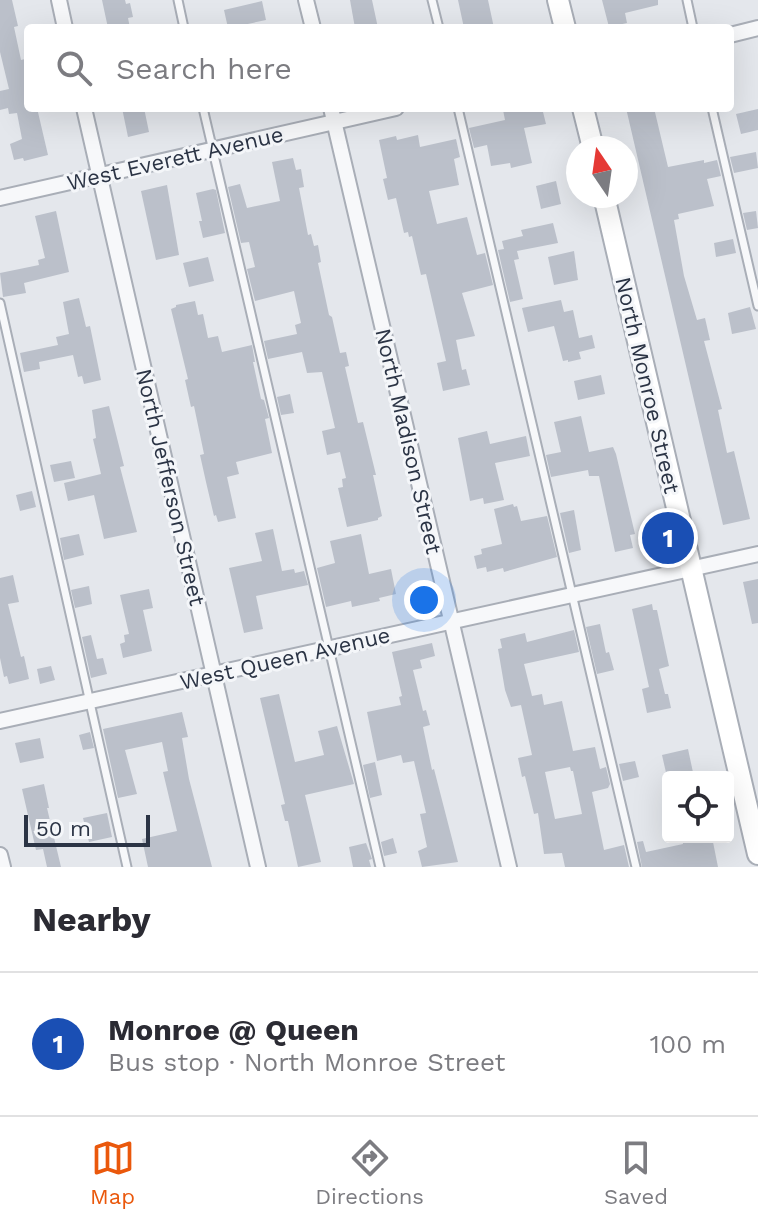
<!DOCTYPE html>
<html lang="en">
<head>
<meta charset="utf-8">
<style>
	body { margin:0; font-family:"Work Sans",sans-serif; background:#f2f2f3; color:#2b2b33 }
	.controls { position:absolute; right:24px; bottom:24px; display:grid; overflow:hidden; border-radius:8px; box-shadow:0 8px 32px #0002 }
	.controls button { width:72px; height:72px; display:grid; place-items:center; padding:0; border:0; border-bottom:2px solid #e1e1e2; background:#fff; color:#2b2b33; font:40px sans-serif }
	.compass { position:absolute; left:566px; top:136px; width:72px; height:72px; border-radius:50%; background:#fff; box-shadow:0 8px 32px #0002; rotate:347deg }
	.scale { position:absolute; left:24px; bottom:20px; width:126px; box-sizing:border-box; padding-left:8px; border:4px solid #2b3445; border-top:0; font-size:22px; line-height:28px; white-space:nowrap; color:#2b3445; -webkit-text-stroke:6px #f4f6f9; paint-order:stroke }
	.you { position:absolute; left:424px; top:600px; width:28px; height:28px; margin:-20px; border:6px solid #fff; border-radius:50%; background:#1a73e8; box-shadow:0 0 0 12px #1a73e833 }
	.badge { display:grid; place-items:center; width:52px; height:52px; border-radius:50%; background:#ea580c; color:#fff; font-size:26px; font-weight:700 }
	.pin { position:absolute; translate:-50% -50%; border:4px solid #fff; box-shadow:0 2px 8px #0006 }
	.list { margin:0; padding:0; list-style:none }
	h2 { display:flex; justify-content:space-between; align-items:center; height:104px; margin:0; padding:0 32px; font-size:34px }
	h2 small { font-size:26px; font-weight:400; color:#7c7c81 }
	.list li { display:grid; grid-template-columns:52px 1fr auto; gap:24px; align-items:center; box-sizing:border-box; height:144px; padding:0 32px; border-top:2px solid #e1e1e2 }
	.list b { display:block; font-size:30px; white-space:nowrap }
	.list p { margin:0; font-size:26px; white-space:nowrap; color:#7c7c81 }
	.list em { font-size:26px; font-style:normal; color:#7c7c81 }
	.icon { flex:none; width:44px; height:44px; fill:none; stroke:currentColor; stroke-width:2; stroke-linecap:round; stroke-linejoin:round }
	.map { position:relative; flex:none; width:758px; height:867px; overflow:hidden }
	.search { position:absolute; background:#fff; box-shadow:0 8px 32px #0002; left:24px; right:24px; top:24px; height:88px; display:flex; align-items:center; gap:20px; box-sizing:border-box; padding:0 28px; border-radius:8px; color:#7c7c81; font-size:30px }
	.sheet { height:248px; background:#fff }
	nav { display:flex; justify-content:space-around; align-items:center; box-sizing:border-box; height:112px; border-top:2px solid #e1e1e2; background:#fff; font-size:22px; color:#7c7c81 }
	nav a { display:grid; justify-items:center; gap:4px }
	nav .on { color:#ea580c }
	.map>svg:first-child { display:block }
	.building { fill:#bbc0ca; fill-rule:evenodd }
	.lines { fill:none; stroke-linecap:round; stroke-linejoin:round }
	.service-casing { stroke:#a9aeb7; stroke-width:11 }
	.minor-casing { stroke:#a9aeb7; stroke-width:18 }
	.secondary-casing { stroke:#a9aeb7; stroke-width:24 }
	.service { stroke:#f7f8fa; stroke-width:7 }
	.minor { stroke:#f7f8fa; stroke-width:14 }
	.secondary { stroke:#fff; stroke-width:20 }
	.labels { text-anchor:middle; stroke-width:6; stroke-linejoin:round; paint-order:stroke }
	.street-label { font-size:22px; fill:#2b3445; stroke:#f4f6f9 }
</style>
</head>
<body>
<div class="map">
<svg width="758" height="867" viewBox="0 0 758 867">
	<rect width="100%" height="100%" fill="#e4e7ec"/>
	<g class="building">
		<path d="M 0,0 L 12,0 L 18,26 L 14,27 L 21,60 L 25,59 L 28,72 L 28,108 L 37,108 L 48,155 L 24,161 L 23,158 L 14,160 L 10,144 L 22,139 L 17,113 L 9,114 L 8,108 L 0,110 L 0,91 L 9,89 L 0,52 Z"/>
		<path d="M 102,0 L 125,0 L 126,4 L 130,3 L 133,17 L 128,18 L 130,28 L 108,28 Z"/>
		<path d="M 350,0 L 372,0 L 378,28 L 355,28 Z"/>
		<path d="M 458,0 L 488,0 L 494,28 L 464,28 Z"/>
		<path d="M 602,0 L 658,0 L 658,5 L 625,13 L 627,23 L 609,27 Z"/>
		<path d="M 262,1 L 266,20 L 243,25 L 244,28 L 228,28 L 224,10 Z"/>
		<path d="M 122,108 L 144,108 L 149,132 L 128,137 Z"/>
		<path d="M 514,108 L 542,108 L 546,124 L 524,128 L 532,163 L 511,168 L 510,163 L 491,166 L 487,145 L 474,148 L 469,128 L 505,120 L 503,110 Z"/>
		<path d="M 626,108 L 654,108 L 668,167 L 704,160 L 704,163 L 717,160 L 721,176 L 707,179 L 714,206 L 678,214 L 679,219 L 674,220 L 684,276 L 697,320 L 705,318 L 710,340 L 704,341 L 722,409 L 718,410 L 727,453 L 734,451 L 750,519 L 723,525 Z"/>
		<path d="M 758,109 L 758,130 L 741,134 L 736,114 Z"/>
		<path d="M 418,135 L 420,147 L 456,139 L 460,157 L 454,159 L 459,185 L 429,191 L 437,224 L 467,217 L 477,255 L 485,253 L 493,285 L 462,293 L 475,336 L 456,340 L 462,370 L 466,369 L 470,385 L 443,391 L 437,363 L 446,361 L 426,274 L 421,275 L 412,236 L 409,237 L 408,232 L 404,233 L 396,198 L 388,200 L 383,179 L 387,178 L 379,140 L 396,136 L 397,140 Z"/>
		<path d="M 756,152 L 758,168 L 734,173 L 730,157 Z"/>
		<path d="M 293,158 L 296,170 L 301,169 L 304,187 L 299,188 L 308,235 L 311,234 L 314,246 L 318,245 L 321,262 L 318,263 L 329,315 L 332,317 L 340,353 L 346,352 L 349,366 L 345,367 L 358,423 L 363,422 L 376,475 L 373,475 L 382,516 L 378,518 L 378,520 L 347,527 L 338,488 L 343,487 L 342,479 L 346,478 L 340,452 L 327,455 L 322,431 L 335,428 L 322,372 L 307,373 L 302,352 L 268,359 L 264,341 L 297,334 L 295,325 L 301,323 L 294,291 L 255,301 L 247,269 L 255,267 L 249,242 L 241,243 L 228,187 L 240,184 L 247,208 L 280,201 L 272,162 Z"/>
		<path d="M 556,181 L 561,204 L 541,209 L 536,186 Z"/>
		<path d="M 167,185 L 179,255 L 156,260 L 141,191 Z"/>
		<path d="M 213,189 L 216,190 L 225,233 L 203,238 L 199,221 L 202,221 L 196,193 Z"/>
		<path d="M 56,211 L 69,272 L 24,283 L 26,293 L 3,297 L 0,273 L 39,265 L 38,260 L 45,258 L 35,216 Z"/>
		<path d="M 756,211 L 758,228 L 747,230 L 743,213 Z"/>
		<path d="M 553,223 L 558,243 L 517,251 L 519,259 L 514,260 L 523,299 L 510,302 L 498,250 L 504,249 L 502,241 L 523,236 L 521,230 Z"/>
		<path d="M 733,239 L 736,253 L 716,257 L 714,243 Z"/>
		<path d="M 574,251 L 578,280 L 554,285 L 548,257 Z"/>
		<path d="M 208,257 L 214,281 L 189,287 L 183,263 Z"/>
		<path d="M 79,298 L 86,327 L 90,326 L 101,380 L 84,384 L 82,376 L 78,377 L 73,355 L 39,362 L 40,369 L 24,372 L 20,353 L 58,345 L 56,337 L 69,334 L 63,302 Z"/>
		<path d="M 561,300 L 564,312 L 573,310 L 579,338 L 592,335 L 595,348 L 579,352 L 581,359 L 568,362 L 568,360 L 563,361 L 554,326 L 528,332 L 522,308 Z"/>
		<path d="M 195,301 L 198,315 L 203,314 L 208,338 L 218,336 L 222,352 L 252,345 L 255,362 L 253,362 L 261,399 L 264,400 L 269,418 L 265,419 L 272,453 L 236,462 L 239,474 L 227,477 L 236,518 L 218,522 L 216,515 L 214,516 L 206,482 L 200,455 L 204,454 L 194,406 L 191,407 L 185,380 L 188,379 L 171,309 L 176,307 L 176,305 Z"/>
		<path d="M 750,307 L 756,329 L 732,334 L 728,313 Z"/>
		<path d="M 601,375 L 605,394 L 578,400 L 574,381 Z"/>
		<path d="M 290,394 L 294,413 L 281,415 L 277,397 Z"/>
		<path d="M 109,406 L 124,466 L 120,467 L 137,532 L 104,539 L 94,495 L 68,501 L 64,483 L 101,474 L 93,439 L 96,438 L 92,410 Z"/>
		<path d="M 581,416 L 589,452 L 613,447 L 616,454 L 635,534 L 630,535 L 633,548 L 615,552 L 599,476 L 589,476 L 588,470 L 551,477 L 546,455 L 561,452 L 554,422 Z"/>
		<path d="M 487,431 L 490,444 L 526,436 L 530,456 L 495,463 L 504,500 L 484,504 L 483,498 L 470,501 L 458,438 Z"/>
		<path d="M 71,461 L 75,478 L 54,482 L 50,465 Z"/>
		<path d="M 32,491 L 36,507 L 20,511 L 16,495 Z"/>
		<path d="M 513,504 L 514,507 L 517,506 L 521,521 L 547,516 L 557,557 L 504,572 L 503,568 L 487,572 L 486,567 L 477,569 L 474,556 L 482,554 L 481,549 L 502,544 L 494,509 Z"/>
		<path d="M 574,510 L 581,550 L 569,553 L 560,513 Z"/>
		<path d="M 273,529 L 282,571 L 294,569 L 295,573 L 304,571 L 308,585 L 256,596 L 263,629 L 244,633 L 229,568 L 262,561 L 255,533 Z"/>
		<path d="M 79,534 L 84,555 L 64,560 L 60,538 Z"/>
		<path d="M 361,534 L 369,574 L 391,569 L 396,594 L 379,598 L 380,601 L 352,607 L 351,601 L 326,607 L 317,568 L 335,563 L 330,541 Z"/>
		<path d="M 13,575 L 19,602 L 8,604 L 21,657 L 24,656 L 29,679 L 9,684 L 7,676 L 4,677 L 0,658 L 0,578 Z"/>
		<path d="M 758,579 L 758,623 L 752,624 L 743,582 Z"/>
		<path d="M 89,586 L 92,604 L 75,608 L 71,590 Z"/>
		<path d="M 149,589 L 153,608 L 143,610 L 152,651 L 123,658 L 120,644 L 125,642 L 124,635 L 129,634 L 120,595 Z"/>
		<path d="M 652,604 L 653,610 L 657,610 L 669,666 L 659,669 L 665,694 L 668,694 L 671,708 L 647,713 L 642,689 L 649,687 L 632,609 Z"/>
		<path d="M 600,624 L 606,653 L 609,652 L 614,670 L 597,674 L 586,627 Z"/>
		<path d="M 574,630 L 579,652 L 524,664 L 532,696 L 542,694 L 544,705 L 562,701 L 573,751 L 595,747 L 600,769 L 606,767 L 610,784 L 608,788 L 592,792 L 604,850 L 624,845 L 629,867 L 565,867 L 562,853 L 544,854 L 538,813 L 534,814 L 525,776 L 522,777 L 518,758 L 532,755 L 521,705 L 511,707 L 505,690 L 498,649 L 502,648 L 500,639 L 525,633 L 527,642 ZM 570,767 L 571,771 L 573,771 L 582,814 L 555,819 L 545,772 Z"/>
		<path d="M 91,635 L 97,659 L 103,658 L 107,674 L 91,678 L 82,637 Z"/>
		<path d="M 432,643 L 435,656 L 420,660 L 422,668 L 413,670 L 423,711 L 426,710 L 430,725 L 423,727 L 432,770 L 434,769 L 458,862 L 422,867 L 418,851 L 427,847 L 420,814 L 426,813 L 414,761 L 403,763 L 401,755 L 377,761 L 367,712 L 401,705 L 399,697 L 402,696 L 392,652 Z"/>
		<path d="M 51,666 L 55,680 L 40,684 L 37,669 Z"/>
		<path d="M 279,694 L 295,762 L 324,755 L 318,731 L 337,726 L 354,784 L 305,795 L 321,862 L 298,867 L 288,821 L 285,821 L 281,805 L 285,804 L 260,698 Z"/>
		<path d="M 182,712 L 188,737 L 182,738 L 189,779 L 212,867 L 148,867 L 142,839 L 177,831 L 163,772 L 168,771 L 162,742 L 125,750 L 137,794 L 118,798 L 103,729 Z"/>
		<path d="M 90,732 L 94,748 L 83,750 L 79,735 Z"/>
		<path d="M 40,738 L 44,758 L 20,763 L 15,743 Z"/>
		<path d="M 688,749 L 694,777 L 667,777 L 662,755 Z"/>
		<path d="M 635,761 L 639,777 L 623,781 L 619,764 Z"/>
		<path d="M 375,762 L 382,795 L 370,798 L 363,765 Z"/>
		<path d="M 44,784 L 49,808 L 47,808 L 61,867 L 47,867 L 43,849 L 36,850 L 22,789 Z"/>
		<path d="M 107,813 L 112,837 L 89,842 L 83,818 Z"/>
		<path d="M 682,837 L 712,837 L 718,867 L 642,867 L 637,842 L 643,841 L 646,852 L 683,844 Z"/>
		<path d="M 393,838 L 397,853 L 384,856 L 381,842 Z"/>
		<path d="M 366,843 L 372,859 L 369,860 L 371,867 L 353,867 L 349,847 Z"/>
	</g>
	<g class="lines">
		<defs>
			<g id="service">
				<path d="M 178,0 L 184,28"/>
				<path d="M 432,0 L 439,28"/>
				<path d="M 687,0 L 693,28"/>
				<path d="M 203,108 L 380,867"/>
				<path d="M 458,108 L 636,867"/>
				<path d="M 712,108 L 758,306"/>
				<path d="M 0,303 L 127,867"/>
			</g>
			<g id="minor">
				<path d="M 59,0 L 65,28"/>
				<path d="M 306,0 L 313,28"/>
				<path d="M 730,35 L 758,28"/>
				<path d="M 84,108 L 258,867"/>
				<path d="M 331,108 L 509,867"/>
				<path d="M 0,198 L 396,108"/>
				<path d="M 0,721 L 758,554"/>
				<path d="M 0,855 L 3,867"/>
			</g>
			<g id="secondary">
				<path d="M 558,0 L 565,28"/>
				<path d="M 583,108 L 593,148"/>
				<path d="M 604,196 L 758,854"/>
			</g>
		</defs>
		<use href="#service" class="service-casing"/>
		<use href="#minor" class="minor-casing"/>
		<use href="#secondary" class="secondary-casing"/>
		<use href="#service" class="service"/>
		<use href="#minor" class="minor"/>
		<use href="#secondary" class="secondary"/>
	</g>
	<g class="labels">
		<g class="street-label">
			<text transform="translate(175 158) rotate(-13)" y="8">West Everett Avenue</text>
			<text transform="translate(648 385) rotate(77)" y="8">North Monroe Street</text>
			<text transform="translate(409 441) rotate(77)" y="8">North Madison Street</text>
			<text transform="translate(171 487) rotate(77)" y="8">North Jefferson Street</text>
			<text transform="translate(285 658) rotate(-13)" y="8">West Queen Avenue</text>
		</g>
	</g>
</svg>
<div class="controls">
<button><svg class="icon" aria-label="locate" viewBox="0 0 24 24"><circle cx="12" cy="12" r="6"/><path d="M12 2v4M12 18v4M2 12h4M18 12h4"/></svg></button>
</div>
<svg class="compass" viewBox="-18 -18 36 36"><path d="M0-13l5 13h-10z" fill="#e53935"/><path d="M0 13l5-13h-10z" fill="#7c7c81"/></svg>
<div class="scale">50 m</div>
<div class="you"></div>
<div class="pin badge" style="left:668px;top:538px;background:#1a4fb4">1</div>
<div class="search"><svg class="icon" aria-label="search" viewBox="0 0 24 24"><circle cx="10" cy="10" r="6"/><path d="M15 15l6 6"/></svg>Search here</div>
</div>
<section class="sheet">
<h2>Nearby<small></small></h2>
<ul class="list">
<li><span class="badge" style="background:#1a4fb4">1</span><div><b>Monroe @ Queen</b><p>Bus stop · North Monroe Street</p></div><em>100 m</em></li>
</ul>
</section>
<nav>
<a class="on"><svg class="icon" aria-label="map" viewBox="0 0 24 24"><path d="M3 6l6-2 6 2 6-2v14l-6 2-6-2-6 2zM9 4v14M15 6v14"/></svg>Map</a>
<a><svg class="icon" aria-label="directions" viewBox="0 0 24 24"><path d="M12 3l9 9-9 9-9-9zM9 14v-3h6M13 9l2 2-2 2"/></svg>Directions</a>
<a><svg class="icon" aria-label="saved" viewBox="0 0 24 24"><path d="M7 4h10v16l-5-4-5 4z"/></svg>Saved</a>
</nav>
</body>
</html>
